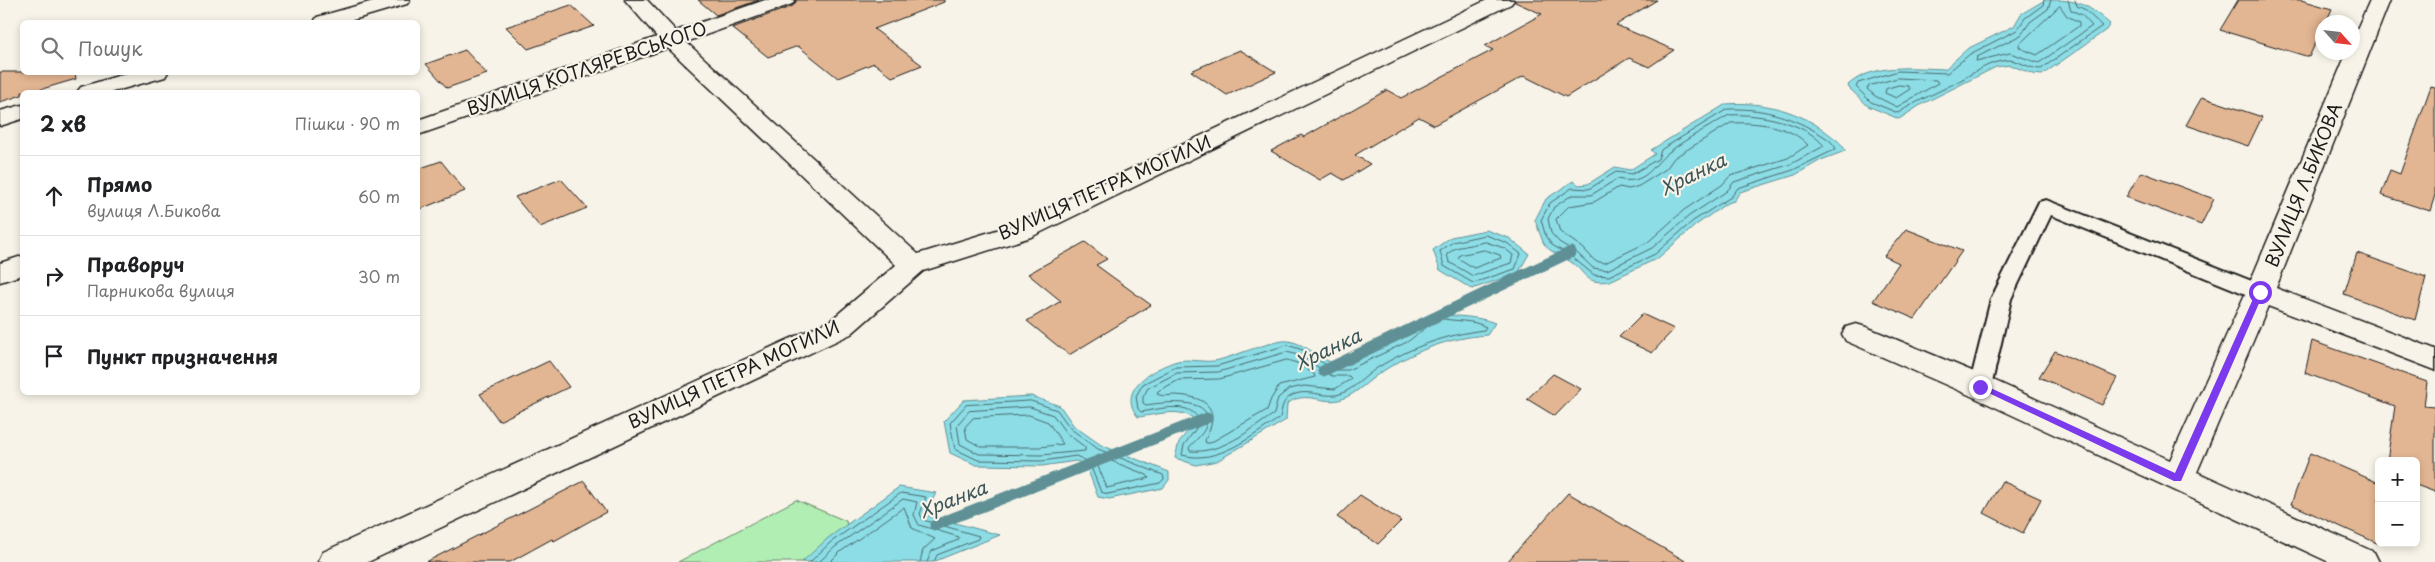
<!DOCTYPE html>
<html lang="uk">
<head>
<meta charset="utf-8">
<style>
	body { margin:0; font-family:"Playpen Sans",sans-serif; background:#f2f2f2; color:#202124 }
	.controls { position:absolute; right:15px; bottom:15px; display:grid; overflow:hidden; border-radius:8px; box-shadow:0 2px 8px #0003 }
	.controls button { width:45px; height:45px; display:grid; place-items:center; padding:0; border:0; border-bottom:1px solid #e0e0e0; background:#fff; color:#202124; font:25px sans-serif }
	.compass { position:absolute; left:2315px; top:15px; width:45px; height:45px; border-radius:50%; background:#fff; box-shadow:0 2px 8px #0003; rotate:117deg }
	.stop { position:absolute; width:15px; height:15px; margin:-11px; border:4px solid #7c3aed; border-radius:50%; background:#fff }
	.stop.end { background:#7c3aed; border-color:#fff; box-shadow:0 1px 5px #0008 }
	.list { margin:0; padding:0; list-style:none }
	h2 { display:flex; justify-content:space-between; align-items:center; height:65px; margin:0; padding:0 20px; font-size:21px }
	h2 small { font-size:16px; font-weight:400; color:#757577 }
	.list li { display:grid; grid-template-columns:32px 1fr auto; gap:15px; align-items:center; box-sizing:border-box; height:80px; padding:0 20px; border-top:1px solid #e0e0e0 }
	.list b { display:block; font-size:19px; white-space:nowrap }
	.list p { margin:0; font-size:16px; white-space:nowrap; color:#757577 }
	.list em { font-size:16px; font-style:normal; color:#757577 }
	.icon { flex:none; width:28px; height:28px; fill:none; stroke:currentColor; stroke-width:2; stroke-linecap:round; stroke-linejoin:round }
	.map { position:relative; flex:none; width:2435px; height:562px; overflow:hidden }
	.search { position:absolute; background:#fff; box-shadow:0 2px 8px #0003; left:20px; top:20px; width:400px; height:55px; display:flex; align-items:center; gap:12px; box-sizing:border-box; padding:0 18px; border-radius:8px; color:#757577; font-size:19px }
	.panel { position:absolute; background:#fff; box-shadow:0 2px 8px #0003; left:20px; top:90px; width:400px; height:305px; border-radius:8px }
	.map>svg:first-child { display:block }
	.green { fill:#b1eeb3; stroke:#668568 }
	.water { fill:#8cdde6; stroke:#5f9095 }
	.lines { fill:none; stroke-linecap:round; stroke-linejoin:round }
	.shore { stroke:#49696d; stroke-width:1 }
	.stream { stroke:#5f9095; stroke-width:11 }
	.building { fill:#e3b693; stroke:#1c1c1c }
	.service-casing { stroke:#1c1c1c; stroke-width:4 }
	.minor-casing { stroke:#1c1c1c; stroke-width:3 }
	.service { fill:#f7f3e8; fill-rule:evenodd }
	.minor { fill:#f7f3e8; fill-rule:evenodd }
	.route { fill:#7c3aed }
	.labels { text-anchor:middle; stroke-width:4.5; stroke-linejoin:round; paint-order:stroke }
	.street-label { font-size:18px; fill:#1c1c1c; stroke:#f7f3e8 }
	.water-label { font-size:19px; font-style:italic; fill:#3e5659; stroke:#f7f3e8 }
</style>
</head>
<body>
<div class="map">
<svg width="2435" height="562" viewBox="0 0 2435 562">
	<rect width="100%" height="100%" fill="#f7f3e8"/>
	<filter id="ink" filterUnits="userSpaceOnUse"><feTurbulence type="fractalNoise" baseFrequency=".02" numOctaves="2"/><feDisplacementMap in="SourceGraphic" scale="10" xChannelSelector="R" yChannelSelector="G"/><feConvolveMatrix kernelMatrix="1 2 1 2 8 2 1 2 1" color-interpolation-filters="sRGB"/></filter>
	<g filter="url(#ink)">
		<path class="green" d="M 796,500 L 846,521 L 854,562 L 678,562 Z"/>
		<g class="water">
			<path d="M 2045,0 C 2079,0 2084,2 2110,24 L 2106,30 L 2042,75 L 2033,74 L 2010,65 L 1996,67 L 1922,104 L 1899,119 L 1868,106 L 1849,88 L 1848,85 C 1873,63 1914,68 1945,69 L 1967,49 L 2014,26 L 2021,14 Z"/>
			<path d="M 1726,104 C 1763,101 1800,111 1829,134 C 1835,139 1843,143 1845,151 L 1821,160 L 1795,175 L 1740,192 L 1734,201 L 1727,203 L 1696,225 L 1658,258 L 1610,281 C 1584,285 1587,273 1571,262 C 1562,256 1548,252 1543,242 C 1540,235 1538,227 1535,220 L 1546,199 L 1573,181 L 1579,185 L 1588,184 L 1615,167 L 1630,170 L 1655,154 L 1651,150 Z"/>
			<path d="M 1486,230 L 1509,238 L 1529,254 L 1518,273 L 1472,289 L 1440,270 L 1433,250 L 1451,237 Z"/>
			<path d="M 1438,313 C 1460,318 1474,315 1495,323 L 1487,335 C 1447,338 1414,351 1380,373 C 1368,381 1356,394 1342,399 C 1324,406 1306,389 1287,404 L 1286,420 L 1217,461 L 1196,465 L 1175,458 L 1179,442 L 1196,421 C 1182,406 1157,415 1138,417 C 1116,390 1151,370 1174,362 C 1187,357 1205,364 1219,360 C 1234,356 1276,339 1288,341 C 1310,344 1325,367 1347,365 L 1405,337 Z"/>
			<path d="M 1031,396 L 1060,406 L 1074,426 L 1101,445 L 1169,472 L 1169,480 L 1163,488 L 1109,499 L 1098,497 L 1086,465 L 1076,461 L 1042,466 L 976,465 L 950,453 L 944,421 L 964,400 Z"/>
			<path d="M 899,487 L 936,493 L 925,515 L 1000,535 L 933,562 L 802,562 L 828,538 Z"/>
		</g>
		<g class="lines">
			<g class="shore">
				<path d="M 2044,0 L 2043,5 L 2025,18 L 2017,30 L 1970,54 L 1947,73 L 1898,71 L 1858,83 L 1856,87 L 1871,102 L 1898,113 C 1918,100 1939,92 1959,81 C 1976,72 1988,62 2008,60 C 2019,60 2029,69 2041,69 L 2102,26 L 2084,9 L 2077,6 L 2075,0"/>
				<path d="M 2051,0 L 2048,9 L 2030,22 L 2021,35 L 1977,57 L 1976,61 L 2010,53 L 2039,63 L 2092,26 L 2082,15 L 2071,10 L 2068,0"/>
				<path d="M 2060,6 L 2067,16 L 2079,22 L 2079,26 L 2037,55 L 2020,48 L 2019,45 Z"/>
				<path d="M 1898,78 L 1936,80 L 1938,83 L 1897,107 L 1875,96 L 1867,89 L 1869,86 Z"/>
				<path d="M 1899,85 L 1908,86 L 1910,89 L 1896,98 L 1885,93 L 1886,89 Z"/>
				<path d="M 1728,109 C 1760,108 1787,115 1815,131 C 1823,136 1832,140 1836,149 L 1793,170 L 1738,188 L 1731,197 L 1693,221 L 1655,254 L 1609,276 L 1594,275 L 1572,257 L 1552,245 L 1546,237 L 1541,220 L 1550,203 L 1572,188 L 1589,189 L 1616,172 L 1632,174 L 1658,159 L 1661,150 Z"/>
				<path d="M 1729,115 C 1757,113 1806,122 1824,146 L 1791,164 L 1734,182 L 1727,191 L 1689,216 L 1652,248 L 1607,270 L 1593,268 L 1577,253 L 1559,242 L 1551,233 L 1548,219 L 1554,207 L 1572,195 L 1591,195 L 1617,179 C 1647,186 1651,166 1669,152 C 1687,138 1709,127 1729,115 Z"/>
				<path d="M 1731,123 C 1757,122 1790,125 1808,145 L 1788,158 L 1730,176 L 1722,185 L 1684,210 L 1648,242 L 1605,263 L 1595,261 L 1583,248 L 1560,232 L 1556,219 L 1569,206 L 1594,202 L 1619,187 L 1629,189 L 1639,186 L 1666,169 L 1674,158 Z"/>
				<path d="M 1486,235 L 1507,243 L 1521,254 L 1515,269 L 1473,283 L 1444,266 L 1440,251 L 1453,242 Z"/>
				<path d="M 1486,242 L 1504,248 L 1513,255 L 1511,263 L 1473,276 L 1449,262 L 1447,254 L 1456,248 Z"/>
				<path d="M 1485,250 L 1500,255 L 1501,258 L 1474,268 L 1458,258 L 1460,255 Z"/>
				<path d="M 1439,318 C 1455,322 1472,319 1486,327 L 1484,330 C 1445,335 1411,347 1377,368 C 1365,376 1354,389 1340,394 C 1324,399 1307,387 1291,396 C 1282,401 1282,408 1280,418 C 1251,436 1218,465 1182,455 L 1184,445 L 1200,423 C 1193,399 1160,409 1141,412 L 1138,409 L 1136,396 L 1143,384 L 1176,367 L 1217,366 L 1287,345 L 1303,350 L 1334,370 L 1348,370 L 1407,342 Z"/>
				<path d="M 1287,352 L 1301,356 L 1332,376 L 1349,376 L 1351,379 L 1335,389 L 1304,386 L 1289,389 L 1278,398 L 1274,414 C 1250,430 1221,454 1190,451 L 1189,448 C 1194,441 1203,435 1206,426 C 1217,395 1159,403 1146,405 L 1143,403 L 1143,397 L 1148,388 L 1177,373 L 1218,372 Z"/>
				<path d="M 1287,360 L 1297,363 L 1314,374 L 1315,377 L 1279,386 L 1271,399 L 1267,410 L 1210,443 L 1206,443 L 1205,440 C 1221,410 1209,397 1176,395 C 1170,395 1163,397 1157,394 L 1158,391 L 1179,380 L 1219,379 Z"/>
				<path d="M 1031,401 L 1057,410 L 1071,429 L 1098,449 L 1163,475 L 1164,479 L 1160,483 L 1108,494 L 1101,492 L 1089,462 L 1076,456 L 1042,461 L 978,460 L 955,449 L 950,423 L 966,405 Z"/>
				<path d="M 1030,407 L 1053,415 L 1066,433 L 1085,447 L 1085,451 L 1041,455 L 979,454 L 960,444 L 957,425 L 969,411 Z"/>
				<path d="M 1029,415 L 1048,422 L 1063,444 L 1041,447 L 981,447 L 967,439 L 965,427 L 973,418 Z"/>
				<path d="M 1099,456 L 1147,475 L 1149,478 L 1107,488 L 1095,459 Z"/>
				<path d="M 810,562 L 831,542 L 901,493 L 926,497 L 920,514 L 923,520 L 979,536 L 978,539 L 937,555 L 934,562"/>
				<path d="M 819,562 L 835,547 L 903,499 L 917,502 L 914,515 L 919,525 L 959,537 L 958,540 L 932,551 L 927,562"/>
				<path d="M 830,562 L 840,552 L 904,507 L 912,528 L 935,539 L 923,550 L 920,562"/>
			</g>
			<g class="stream">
				<path d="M 1323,371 L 1571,252"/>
				<path d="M 935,525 L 1207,418"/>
			</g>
		</g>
		<g class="building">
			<path d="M 698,0 L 759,0 L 716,15 Z"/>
			<path d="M 797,0 L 944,0 L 944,2 L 874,29 L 922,65 L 892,77 L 874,63 L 838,78 L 798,46 L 768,57 L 732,28 L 793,6 Z"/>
			<path d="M 1516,0 L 1657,0 L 1616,25 L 1674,50 L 1649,67 L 1629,58 L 1566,97 L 1524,76 L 1434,125 L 1419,117 L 1355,155 L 1370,164 L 1344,180 L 1332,173 L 1320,180 L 1271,151 L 1301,135 L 1304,137 L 1387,90 L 1401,98 L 1493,50 L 1485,46 L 1542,14 L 1515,2 Z"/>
			<path d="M 2238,0 L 2301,0 L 2332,9 L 2326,22 L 2322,22 L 2322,29 L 2309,57 L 2220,30 Z"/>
			<path d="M 571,5 L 594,26 L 528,49 L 506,27 Z"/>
			<path d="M 465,50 L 487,74 L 447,88 L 426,64 Z"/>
			<path d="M 1240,50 L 1276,72 L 1227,95 L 1191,71 Z"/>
			<path d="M 0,72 L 75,72 L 76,79 L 32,92 L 22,92 L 22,95 L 0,102 Z"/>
			<path d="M 2431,86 L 2435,87 L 2435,195 L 2430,211 L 2381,195 L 2390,170 L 2400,174 Z"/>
			<path d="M 2202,97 L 2262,117 L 2248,146 L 2186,125 Z"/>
			<path d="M 441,161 L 465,191 L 418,210 L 418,169 Z"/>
			<path d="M 2141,172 L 2214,199 L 2201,225 L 2126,197 Z"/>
			<path d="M 561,179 L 587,208 L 540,227 L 515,197 Z"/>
			<path d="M 1906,229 L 1962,251 L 1915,319 L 1873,301 L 1899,263 L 1884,256 Z"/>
			<path d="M 1085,242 L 1107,259 L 1096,265 L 1151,305 L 1069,355 L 1027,321 L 1061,301 L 1028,274 Z"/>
			<path d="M 2357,253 L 2426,277 L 2415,320 L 2344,294 Z"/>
			<path d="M 1642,314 L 1674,329 L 1652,353 L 1619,337 Z"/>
			<path d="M 2312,341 L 2427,382 L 2424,406 L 2435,407 L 2435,492 L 2416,485 L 2416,461 L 2387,461 L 2395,406 L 2305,373 Z"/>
			<path d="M 2055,351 L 2117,378 L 2102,405 L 2039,377 Z"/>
			<path d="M 549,361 L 569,387 L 499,421 L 480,394 Z"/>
			<path d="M 1553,374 L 1581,389 L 1555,416 L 1527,399 Z"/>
			<path d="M 2310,453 L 2379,483 L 2379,544 L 2291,504 Z"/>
			<path d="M 584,481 L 606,512 L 554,541 L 552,539 L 510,562 L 426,562 Z"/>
			<path d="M 2002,481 L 2041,499 L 2023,533 L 1984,513 Z"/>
			<path d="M 1568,493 L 1687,562 L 1507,562 Z"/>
			<path d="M 1360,495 L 1401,521 L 1378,544 L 1337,517 Z"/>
		</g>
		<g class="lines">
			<defs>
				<path id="service" d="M 2046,200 L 2267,287 L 2270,292 L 2267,297 L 2260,299 L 2253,297 L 2051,215 L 2011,299 L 1991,387 L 1988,393 L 1980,395 L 1972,393 L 1969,387 L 1991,299 L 2037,206 L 2039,202 Z"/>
				<g id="minor">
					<path d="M 377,0 L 410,0 L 407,4 L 346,22 L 314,22 L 317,17 Z"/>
					<path d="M 625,0 L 647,0 L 676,31 L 765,0 L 795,0 L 792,4 L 686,42 L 918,254 L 1013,225 L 1487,0 L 1514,0 L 1511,4 L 1031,237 L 923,271 L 851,334 L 368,562 L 318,562 L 323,552 L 831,320 L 896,265 L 668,48 L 418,135 L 418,120 L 657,37 Z"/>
					<path d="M 2370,0 L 2390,0 L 2276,288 L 2435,349 L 2435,370 L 2268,306 L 2197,472 L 2374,552 L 2379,562 L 2329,562 L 1969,395 L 1846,341 L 1842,334 L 1846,327 L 1856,324 L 1866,327 L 1991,379 L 2170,460 L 2246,292 L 2347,52 L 2352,52 L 2352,40 Z"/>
					<path d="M 131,72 L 168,72 L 165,77 L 112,92 L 77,92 L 81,87 Z"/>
					<path d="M 22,105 L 22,119 L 0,126 L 0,111 Z"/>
					<path d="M 22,256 L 22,275 L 0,282 L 0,263 Z"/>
				</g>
			</defs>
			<use href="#service" class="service-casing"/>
			<use href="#minor" class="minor-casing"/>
			<use href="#service" class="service"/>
			<use href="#minor" class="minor"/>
		</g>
	</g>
	<path class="route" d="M 2257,290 L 2264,292 L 2181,481 L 2174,481 L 1976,387 L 1980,384 L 1984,385 L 2175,473 Z"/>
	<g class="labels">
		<g class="street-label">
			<text transform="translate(587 69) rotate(-19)" y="6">ВУЛИЦЯ КОТЛЯРЕВСЬКОГО</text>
			<text transform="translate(2304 185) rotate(-68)" y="6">ВУЛИЦЯ Л.БИКОВА</text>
			<text transform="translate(1105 188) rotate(-24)" y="6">ВУЛИЦЯ ПЕТРА МОГИЛИ</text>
			<text transform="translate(734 375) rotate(-25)" y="6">ВУЛИЦЯ ПЕТРА МОГИЛИ</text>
		</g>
		<g class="water-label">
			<text transform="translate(1693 174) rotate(-26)" y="7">Хранка</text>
			<text transform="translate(1328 349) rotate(-25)" y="7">Хранка</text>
			<text transform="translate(953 499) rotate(-21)" y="7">Хранка</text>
		</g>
	</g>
</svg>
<div class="controls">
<button>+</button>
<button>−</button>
</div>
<svg class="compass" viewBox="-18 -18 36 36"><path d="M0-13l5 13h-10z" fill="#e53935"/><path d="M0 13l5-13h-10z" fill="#757577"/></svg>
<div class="stop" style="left:2260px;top:292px"></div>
<div class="stop end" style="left:1980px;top:387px"></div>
<div class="search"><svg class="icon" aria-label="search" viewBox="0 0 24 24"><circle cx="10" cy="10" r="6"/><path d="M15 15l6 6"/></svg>Пошук</div>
<section class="panel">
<h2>2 хв<small>Пішки · 90 m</small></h2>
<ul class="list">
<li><svg class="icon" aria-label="ahead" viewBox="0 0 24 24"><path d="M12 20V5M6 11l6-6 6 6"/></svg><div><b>Прямо</b><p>вулиця Л.Бикова</p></div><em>60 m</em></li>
<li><svg class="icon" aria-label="right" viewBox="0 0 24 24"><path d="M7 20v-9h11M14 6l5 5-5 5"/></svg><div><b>Праворуч</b><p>Парникова вулиця</p></div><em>30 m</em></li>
<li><svg class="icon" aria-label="arrive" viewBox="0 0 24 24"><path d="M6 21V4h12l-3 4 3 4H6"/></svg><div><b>Пункт призначення</b></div></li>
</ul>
</section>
</div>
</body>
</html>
